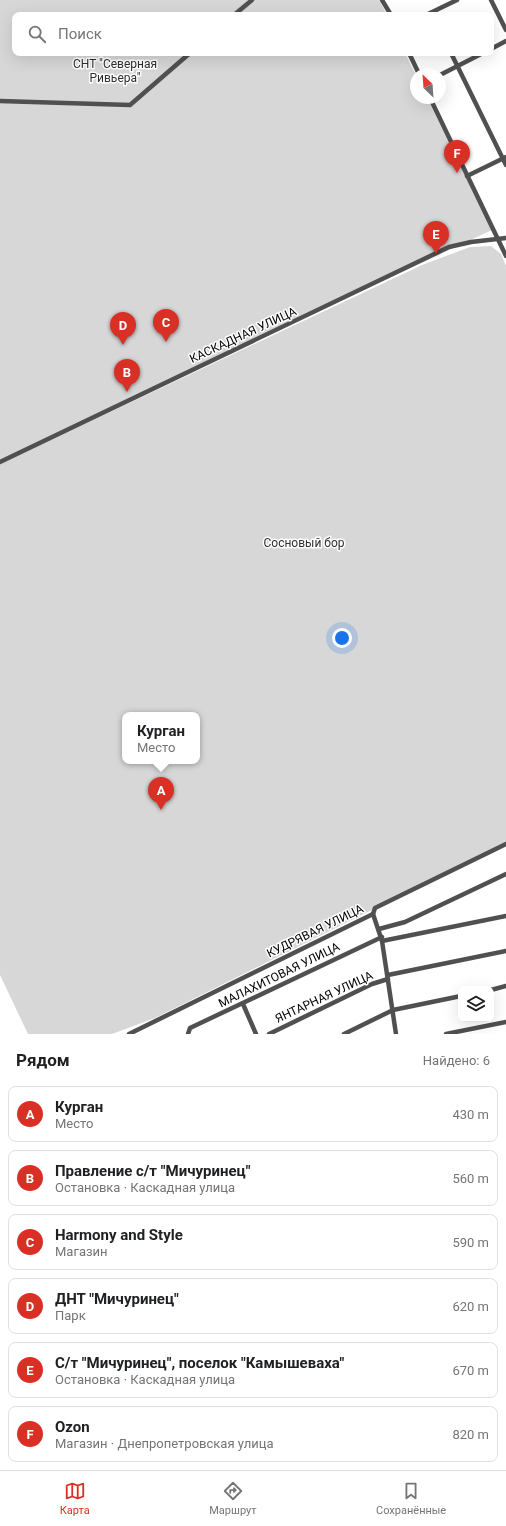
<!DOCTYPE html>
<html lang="ru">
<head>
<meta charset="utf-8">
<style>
	body { margin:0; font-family:Roboto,sans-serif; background:#f2f2f2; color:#202124 }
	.controls { position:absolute; right:12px; bottom:12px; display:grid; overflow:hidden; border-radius:8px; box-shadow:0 4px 16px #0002 }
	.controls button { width:36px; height:36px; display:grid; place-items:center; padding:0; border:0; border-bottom:1px solid #e0e0e0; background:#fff; color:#202124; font:20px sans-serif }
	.compass { position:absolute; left:410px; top:68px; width:36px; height:36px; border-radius:50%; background:#fff; box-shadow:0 4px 16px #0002; rotate:335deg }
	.you { position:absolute; left:342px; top:638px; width:14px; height:14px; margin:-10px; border:3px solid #fff; border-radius:50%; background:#1a73e8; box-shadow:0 0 0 6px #1a73e833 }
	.badge { display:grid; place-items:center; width:26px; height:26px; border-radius:50%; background:#d93025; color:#fff; font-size:13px; font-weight:700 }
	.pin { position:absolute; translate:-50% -33px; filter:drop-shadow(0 1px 2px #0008) }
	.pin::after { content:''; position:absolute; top:21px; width:14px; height:12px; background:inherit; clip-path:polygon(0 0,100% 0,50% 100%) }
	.popup { position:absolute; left:122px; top:712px; width:78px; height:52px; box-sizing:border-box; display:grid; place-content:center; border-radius:8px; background:#fff; filter:drop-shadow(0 1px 3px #0005); font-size:13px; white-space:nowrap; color:#757577 }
	.popup b { font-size:15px; color:#202124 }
	.popup::after { content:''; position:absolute; left:50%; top:100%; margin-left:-8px; border:8px solid transparent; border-top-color:#fff }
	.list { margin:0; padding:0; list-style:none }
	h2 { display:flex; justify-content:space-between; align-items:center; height:52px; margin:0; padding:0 16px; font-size:17px }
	h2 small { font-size:13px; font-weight:400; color:#757577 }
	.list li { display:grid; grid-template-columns:26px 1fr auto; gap:12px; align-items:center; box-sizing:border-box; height:56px; margin:0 8px 8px; padding:0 8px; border:1px solid #e0e0e0; border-radius:8px }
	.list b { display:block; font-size:15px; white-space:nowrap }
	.list p { margin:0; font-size:13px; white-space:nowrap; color:#757577 }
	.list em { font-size:13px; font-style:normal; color:#757577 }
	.icon { flex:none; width:22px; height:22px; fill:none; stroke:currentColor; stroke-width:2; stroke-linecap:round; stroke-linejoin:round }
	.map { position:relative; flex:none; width:506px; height:1034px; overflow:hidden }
	.search { position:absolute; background:#fff; box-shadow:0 4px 16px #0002; left:12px; right:12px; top:12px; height:44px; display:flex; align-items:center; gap:10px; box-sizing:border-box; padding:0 14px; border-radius:8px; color:#757577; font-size:15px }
	.sheet { height:436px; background:#fff }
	nav { display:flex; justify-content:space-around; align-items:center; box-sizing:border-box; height:56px; border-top:1px solid #e0e0e0; background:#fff; font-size:11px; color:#757577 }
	nav a { display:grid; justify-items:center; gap:2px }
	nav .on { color:#d93025 }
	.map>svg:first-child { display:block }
	.green { fill:#d7d7d7; fill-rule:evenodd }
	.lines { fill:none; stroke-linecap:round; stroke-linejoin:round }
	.minor { stroke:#505050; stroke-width:4.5 }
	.labels { text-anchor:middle; stroke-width:3; stroke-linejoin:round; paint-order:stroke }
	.park-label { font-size:12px; fill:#2e2e2e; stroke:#fff }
	.street-label { font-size:12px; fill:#000; stroke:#fff }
</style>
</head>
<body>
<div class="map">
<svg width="506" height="1034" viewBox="0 0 506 1034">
	<rect width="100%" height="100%" fill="#fff"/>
	<g class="green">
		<path d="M 0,0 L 379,0 L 387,15 L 15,15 L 15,53 L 405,53 L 416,75 L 416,98 L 427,98 L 492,230 L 0,460 Z"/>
		<path d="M 491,246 L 501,254 L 506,266 L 506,843 L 155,1018 L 112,1034 L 28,1034 L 0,975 L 0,464 L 422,265 L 470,247 ZM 125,715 L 197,715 L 197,761 L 125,761 Z"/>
	</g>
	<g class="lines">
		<g class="minor">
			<path d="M 382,0 L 391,15"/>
			<path d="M 491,0 L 506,30"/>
			<path d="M 234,15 L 252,0"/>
			<path d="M 426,15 L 457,0"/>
			<path d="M 491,49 L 506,41"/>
			<path d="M 409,53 L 419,74"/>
			<path d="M 451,53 L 506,165"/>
			<path d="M 440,75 L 483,53"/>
			<path d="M 430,98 L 506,256"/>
			<path d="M 0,101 L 130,105 L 190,53"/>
			<path d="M 467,176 L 506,157"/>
			<path d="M 0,462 L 449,247 L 471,242 L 506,238"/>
			<path d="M 373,914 L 382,941 L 396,1034"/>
			<path d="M 379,929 L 405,922 L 506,874"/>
			<path d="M 382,941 L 506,916"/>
			<path d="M 388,975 L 506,951"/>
			<path d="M 491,990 L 506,986"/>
			<path d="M 243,1004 L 256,1034"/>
			<path d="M 129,1034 L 373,914 L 375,908 L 506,844"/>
			<path d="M 188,1034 L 190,1028 L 382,937"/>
			<path d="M 269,1034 L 372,984 L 388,979"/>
			<path d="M 344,1034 L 393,1010 L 461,996"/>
			<path d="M 446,1034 L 506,1022"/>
		</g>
	</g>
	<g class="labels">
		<g class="park-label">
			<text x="115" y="68">СНТ "Северная<tspan x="115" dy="14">Ривьера"</tspan></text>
			<text x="304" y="547">Сосновый бор</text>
		</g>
		<g class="street-label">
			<text transform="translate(243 335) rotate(-25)" y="4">КАСКАДНАЯ УЛИЦА</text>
			<text transform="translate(315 931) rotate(-26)" y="4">КУДРЯВАЯ УЛИЦА</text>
			<text transform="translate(279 975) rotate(-26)" y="4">МАЛАХИТОВАЯ УЛИЦА</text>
			<text transform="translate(324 997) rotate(-25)" y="4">ЯНТАРНАЯ УЛИЦА</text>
		</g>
	</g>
</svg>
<div class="controls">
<button><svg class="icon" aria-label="layers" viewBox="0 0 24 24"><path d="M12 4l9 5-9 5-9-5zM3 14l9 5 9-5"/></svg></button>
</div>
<svg class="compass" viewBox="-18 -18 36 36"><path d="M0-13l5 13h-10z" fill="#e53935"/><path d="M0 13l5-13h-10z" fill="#757577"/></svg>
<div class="you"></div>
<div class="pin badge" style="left:161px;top:810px">A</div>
<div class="popup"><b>Курган</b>Место</div>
<div class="pin badge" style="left:127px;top:392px">B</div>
<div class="pin badge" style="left:166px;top:342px">C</div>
<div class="pin badge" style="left:123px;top:345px">D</div>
<div class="pin badge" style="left:436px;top:254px">E</div>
<div class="pin badge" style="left:457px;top:173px">F</div>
<div class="search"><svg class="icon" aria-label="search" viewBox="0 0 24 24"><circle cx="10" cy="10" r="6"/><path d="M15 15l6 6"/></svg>Поиск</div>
</div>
<section class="sheet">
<h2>Рядом<small>Найдено: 6</small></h2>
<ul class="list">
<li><span class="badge">A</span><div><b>Курган</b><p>Место</p></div><em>430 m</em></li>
<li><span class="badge">B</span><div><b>Правление с/т &quot;Мичуринец&quot;</b><p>Остановка · Каскадная улица</p></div><em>560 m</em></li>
<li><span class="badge">C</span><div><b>Harmony and Style</b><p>Магазин</p></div><em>590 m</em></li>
<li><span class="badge">D</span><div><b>ДНТ &quot;Мичуринец&quot;</b><p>Парк</p></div><em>620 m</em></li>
<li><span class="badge">E</span><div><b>С/т &quot;Мичуринец&quot;, поселок &quot;Камышеваха&quot;</b><p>Остановка · Каскадная улица</p></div><em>670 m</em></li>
<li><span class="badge">F</span><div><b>Ozon</b><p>Магазин · Днепропетровская улица</p></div><em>820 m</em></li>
</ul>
</section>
<nav>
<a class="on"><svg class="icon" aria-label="map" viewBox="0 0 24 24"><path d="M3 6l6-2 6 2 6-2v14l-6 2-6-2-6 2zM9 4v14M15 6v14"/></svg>Карта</a>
<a><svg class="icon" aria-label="directions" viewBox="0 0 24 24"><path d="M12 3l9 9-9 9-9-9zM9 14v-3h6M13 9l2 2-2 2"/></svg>Маршрут</a>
<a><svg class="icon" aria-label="saved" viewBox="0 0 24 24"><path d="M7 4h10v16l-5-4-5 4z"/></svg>Сохранённые</a>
</nav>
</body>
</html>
